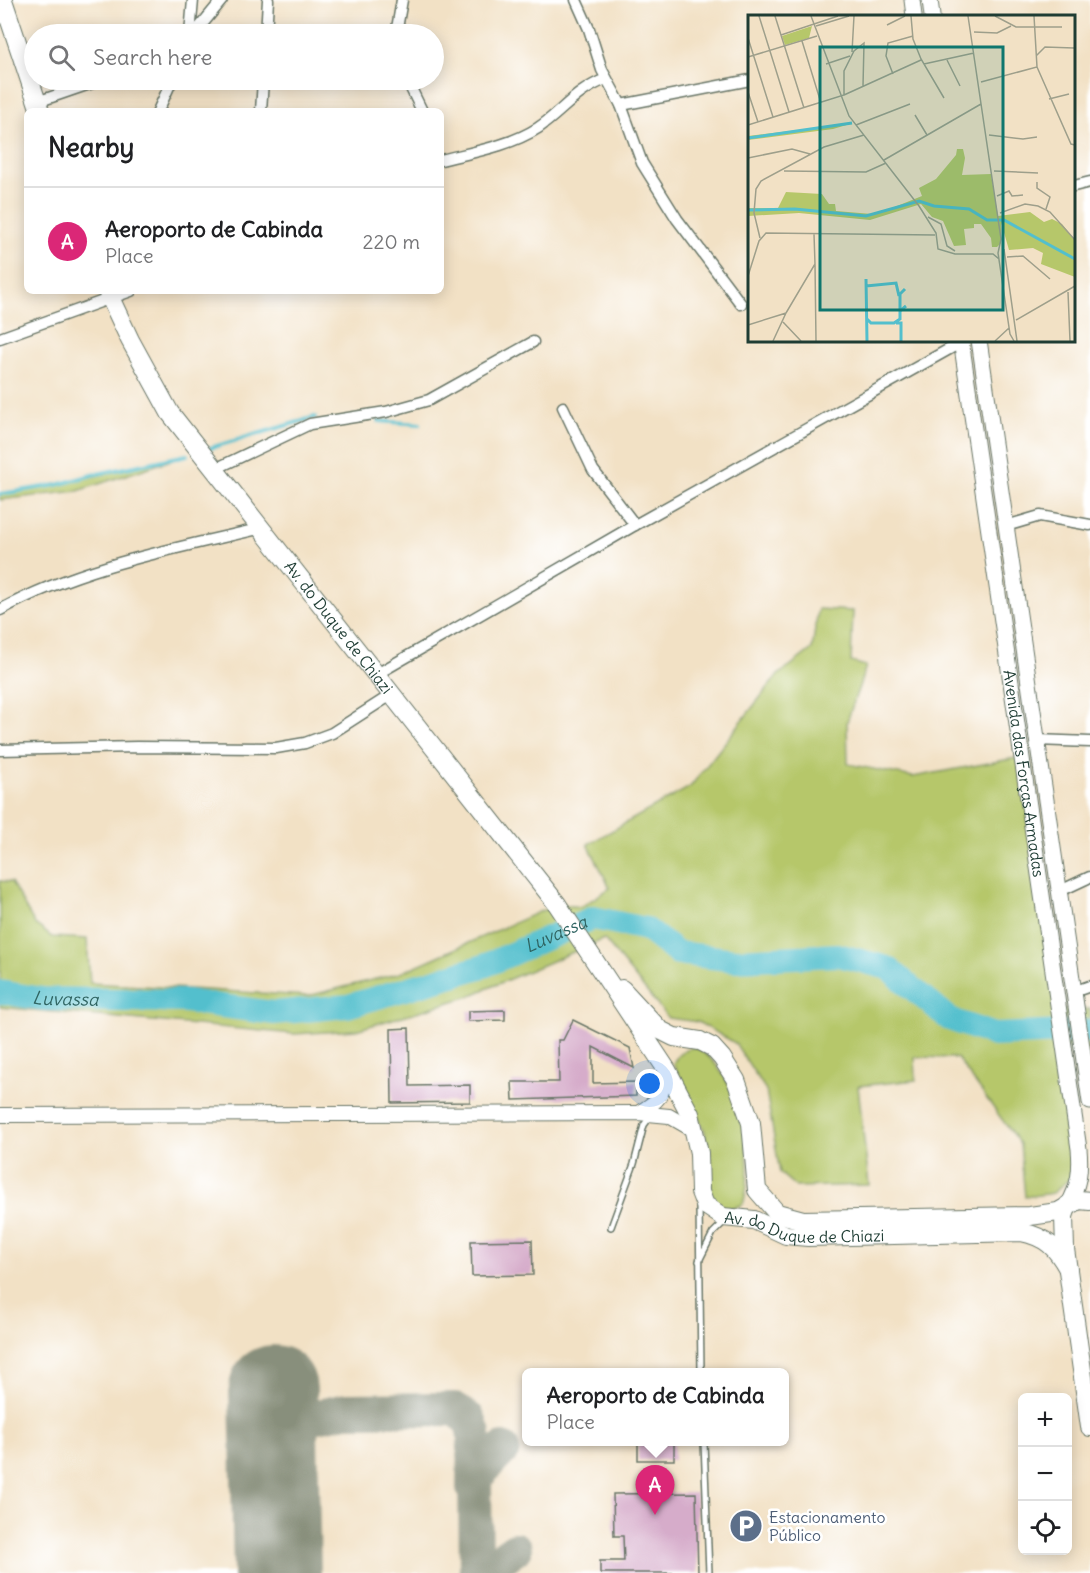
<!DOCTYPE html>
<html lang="en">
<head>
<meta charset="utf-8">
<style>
	body { margin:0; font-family:Delius,sans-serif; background:#f6f6f6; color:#202124 }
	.controls { position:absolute; right:18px; bottom:18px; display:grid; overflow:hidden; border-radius:9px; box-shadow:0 3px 15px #0003 }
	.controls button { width:54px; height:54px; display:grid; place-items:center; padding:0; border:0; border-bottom:2px solid #e0e0e0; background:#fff; color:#202124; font:30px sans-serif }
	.you { position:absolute; left:650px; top:1084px; width:21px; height:21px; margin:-15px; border:4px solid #fff; border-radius:50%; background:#1a73e8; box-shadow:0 0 0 9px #1a73e833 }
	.badge { display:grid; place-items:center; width:39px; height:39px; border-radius:50%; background:#db2777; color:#fff; font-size:20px; font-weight:700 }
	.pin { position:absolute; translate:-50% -50px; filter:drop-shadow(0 2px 3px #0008) }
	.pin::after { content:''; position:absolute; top:32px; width:21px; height:18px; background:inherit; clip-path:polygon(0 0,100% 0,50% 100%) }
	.popup { position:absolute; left:522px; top:1368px; width:267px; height:78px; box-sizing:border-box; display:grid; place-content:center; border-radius:9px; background:#fff; filter:drop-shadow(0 2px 4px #0005); font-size:20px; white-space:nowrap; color:#757577 }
	.popup b { font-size:22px; color:#202124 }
	.popup::after { content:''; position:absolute; left:50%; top:100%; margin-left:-12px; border:12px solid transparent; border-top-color:#fff }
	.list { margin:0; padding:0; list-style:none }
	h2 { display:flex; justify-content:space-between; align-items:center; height:78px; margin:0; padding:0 24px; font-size:26px }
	h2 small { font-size:20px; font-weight:400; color:#757577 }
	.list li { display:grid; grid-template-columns:39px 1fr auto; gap:18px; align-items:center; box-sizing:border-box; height:108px; padding:0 24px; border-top:2px solid #e0e0e0 }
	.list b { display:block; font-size:22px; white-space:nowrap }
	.list p { margin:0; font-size:20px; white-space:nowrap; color:#757577 }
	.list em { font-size:20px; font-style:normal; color:#757577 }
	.icon { flex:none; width:33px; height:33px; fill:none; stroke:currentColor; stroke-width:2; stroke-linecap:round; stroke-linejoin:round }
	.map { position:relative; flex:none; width:1090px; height:1573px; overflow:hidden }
	.search { position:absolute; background:#fff; box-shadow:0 3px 15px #0003; left:24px; top:24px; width:420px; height:66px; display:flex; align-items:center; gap:15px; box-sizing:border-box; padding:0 21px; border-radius:33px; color:#757577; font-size:22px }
	.panel { position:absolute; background:#fff; box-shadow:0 3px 15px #0003; left:24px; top:108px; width:420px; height:186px; border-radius:9px }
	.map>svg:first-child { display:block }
	.green { fill:#b6c76a; stroke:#6a824f; stroke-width:1.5 }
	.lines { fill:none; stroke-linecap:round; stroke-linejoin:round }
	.stream { stroke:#53bfcd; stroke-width:4 }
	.river { stroke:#53bfcd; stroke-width:24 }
	.taxiway { stroke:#888f7c; stroke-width:34 }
	.runway { stroke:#888f7c; stroke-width:88 }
	.building { fill:#d6acca }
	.service-casing { stroke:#697667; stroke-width:8 }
	.minor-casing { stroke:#697667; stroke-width:13 }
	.tertiary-casing { stroke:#697667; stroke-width:16 }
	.secondary-casing { stroke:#697667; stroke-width:17 }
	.primary-casing { stroke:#697667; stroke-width:20 }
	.service { stroke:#fff; stroke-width:5 }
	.minor { stroke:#fff; stroke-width:10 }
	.tertiary { stroke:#fff; stroke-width:14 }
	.secondary { stroke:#fff; stroke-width:15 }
	.primary { stroke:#fff; stroke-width:18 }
	.labels { text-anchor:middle; stroke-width:5; stroke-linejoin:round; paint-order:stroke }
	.street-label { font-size:16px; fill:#1f3d34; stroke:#fff }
	.service-label { font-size:16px; fill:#4e5e75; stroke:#fff; text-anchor:start }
	.water-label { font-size:18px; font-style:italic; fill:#2f6462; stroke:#fff }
	.inset-river { fill:none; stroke:#53bfcd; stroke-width:3 }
	.inset-road { fill:none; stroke:#9e9f8b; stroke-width:1.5 }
	.view { fill:#0f766e; fill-opacity:0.15; stroke:#0f766e; stroke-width:3 }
	.inset-edge { fill:none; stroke:#1f3d34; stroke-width:3 }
</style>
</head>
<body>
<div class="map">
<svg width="1090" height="1573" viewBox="0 0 1090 1573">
	<rect width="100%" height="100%" fill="#fff"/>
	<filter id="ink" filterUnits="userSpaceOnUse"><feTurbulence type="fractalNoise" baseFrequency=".0167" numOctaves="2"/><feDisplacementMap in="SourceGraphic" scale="12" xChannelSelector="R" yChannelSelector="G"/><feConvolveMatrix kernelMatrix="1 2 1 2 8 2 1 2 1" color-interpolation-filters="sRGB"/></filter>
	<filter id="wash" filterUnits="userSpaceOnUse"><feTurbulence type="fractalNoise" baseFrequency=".008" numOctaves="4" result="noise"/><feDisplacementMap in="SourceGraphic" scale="24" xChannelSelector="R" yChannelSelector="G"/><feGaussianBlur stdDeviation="1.35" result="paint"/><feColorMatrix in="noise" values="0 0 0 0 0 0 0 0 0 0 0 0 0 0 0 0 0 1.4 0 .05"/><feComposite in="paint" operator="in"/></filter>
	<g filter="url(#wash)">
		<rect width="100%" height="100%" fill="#f2e1c5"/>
		<g class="green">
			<path d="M 177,458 L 78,491 L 0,500 L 0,494 C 60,485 118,470 177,458 Z"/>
			<path d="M 818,609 L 853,611 L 851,662 L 866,666 L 847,722 L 848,764 L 913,777 L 1022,757 L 1059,1010 L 1090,1009 L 1090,1080 L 1081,1046 L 1065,1048 L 1081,1169 L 1053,1193 L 1025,1197 L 1020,1144 L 957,1058 L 915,1057 L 916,1080 L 858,1086 L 869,1185 L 796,1187 L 780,1173 L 766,1090 L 735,1043 L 698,1022 L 668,1018 L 604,939 L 467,997 L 356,1030 L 294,1034 L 0,1007 L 0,881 L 11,882 L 35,924 L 52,937 L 87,939 L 90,983 L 308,996 L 400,973 L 557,904 L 581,907 L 610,888 L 588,844 L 690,787 L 777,676 L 812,649 Z"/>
			<path d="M 695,1047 C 738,1068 758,1161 743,1204 C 730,1211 723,1210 711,1201 L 705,1132 L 673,1064 C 678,1053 683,1049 695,1047 Z"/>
		</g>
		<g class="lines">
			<g class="stream">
				<path d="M 379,421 L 420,424"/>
				<path d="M 210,448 L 315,417"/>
				<path d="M 0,494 L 57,485 L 92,475 L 187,455"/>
			</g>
			<path class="river" id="s1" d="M 0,992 L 43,999 L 185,1001 L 274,1013 L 348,1006 L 484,966 L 593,918 L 646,929 L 677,953 L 736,960 L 838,955 L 888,968 L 949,1019 L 994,1035 L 1090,1031"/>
			<g class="taxiway">
				<path d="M 274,1431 L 309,1418 L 346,1410 L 455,1409 L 469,1419 L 474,1434 L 473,1488"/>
				<path d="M 476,1573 L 475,1478 L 503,1449"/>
				<path d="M 481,1573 L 515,1549"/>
			</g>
			<path class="runway" d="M 273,1389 L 277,1573"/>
		</g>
		<g id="blocks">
			<g class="building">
				<path d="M 505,1010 L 505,1020 L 468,1021 L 468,1011 Z"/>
				<path d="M 573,1020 L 630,1048 L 634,1068 L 593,1047 L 593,1083 L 636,1082 L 636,1096 L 513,1100 L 512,1082 L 559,1082 L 558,1040 L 563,1040 Z"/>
				<path d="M 409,1028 L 410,1086 L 470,1085 L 470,1102 L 392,1103 L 391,1029 Z"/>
				<path d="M 532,1240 L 533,1275 L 472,1276 L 471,1241 Z"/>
				<rect x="638" y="1442" width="36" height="18"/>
				<path d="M 696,1493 L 698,1573 L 600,1573 L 600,1561 L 624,1561 L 623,1536 L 614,1536 L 613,1494 Z"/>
			</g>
		</g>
	</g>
	<g filter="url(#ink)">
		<use href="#blocks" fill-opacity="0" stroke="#697667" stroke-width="1.5"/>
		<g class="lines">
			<defs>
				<g id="service">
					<path d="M 699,1205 L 701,1372"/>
					<path d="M 611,1227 L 634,1164 L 644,1125 L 650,1117"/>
					<path d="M 699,1261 L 713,1233 L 724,1222"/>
					<path d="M 704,1442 L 709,1573"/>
				</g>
				<g id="minor">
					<path d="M 576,0 L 589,29 L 602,70 L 621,105 L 642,163 L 677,219 L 741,304"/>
					<path d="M 190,34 L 193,0"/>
					<path d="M 194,34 L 222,0"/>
					<path d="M 266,34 L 268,0"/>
					<path d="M 396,34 L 402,0"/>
					<path d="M 407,80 L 422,111"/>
					<path d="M 37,102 L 101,80"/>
					<path d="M 621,105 L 750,80"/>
					<path d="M 158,111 L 172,80"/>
					<path d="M 261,111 L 263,80"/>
					<path d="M 441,160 C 473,152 510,146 538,128 C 563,111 575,91 606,79"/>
					<path d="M 1074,186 L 1090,182"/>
					<path d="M 0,338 L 131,291"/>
					<path d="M 563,407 L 593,470 L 635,525"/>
					<path d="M 213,470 L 310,424 L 386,412 L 429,400 L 533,342"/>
					<path d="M 1006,526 L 1040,516 L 1090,525"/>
					<path d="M 0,610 C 80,566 174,549 262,528"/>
					<path d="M 377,674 L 635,525 L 962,342"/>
					<path d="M 1036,740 L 1090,742"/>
					<path d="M 0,750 L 137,747 L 276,748 L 305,743 L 332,733 L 391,695"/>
					<path d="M 1058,892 L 1090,877"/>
					<path d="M 1073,992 L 1090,986"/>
				</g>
				<g id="tertiary">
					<path d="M 638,1113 C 660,1100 663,1097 667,1070"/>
					<path d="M 0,1115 L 638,1113 L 669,1116 L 695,1131"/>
				</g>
				<g id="secondary">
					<path d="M 912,0 L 914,16"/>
					<path d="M 930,0 L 932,16"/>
					<path id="s2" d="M 961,340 L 1079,1149 C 1081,1170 1079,1186 1068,1205"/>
					<path d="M 979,340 L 1090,1102"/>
				</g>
				<g id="primary">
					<path d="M 3,0 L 40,111"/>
					<path id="s3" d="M 107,291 L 130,340 L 170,413 L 557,904 L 667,1070 L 690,1114 L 699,1153 L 700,1192 L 705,1205 L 723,1217 L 754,1220 L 786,1235 L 808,1237 L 1021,1232 C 1046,1237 1056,1247 1068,1269"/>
					<path d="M 622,989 L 660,1030 L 674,1037 L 700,1041 L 712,1047 L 722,1058 L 736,1080 L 751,1123 L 757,1190 L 777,1213 L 803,1220 L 1030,1216 L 1058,1212 L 1079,1200 L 1090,1201"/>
					<path d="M 1068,1205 L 1064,1216 L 1065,1249 L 1090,1427"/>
				</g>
			</defs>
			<use href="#service" class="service-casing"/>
			<use href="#minor" class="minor-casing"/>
			<use href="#tertiary" class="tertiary-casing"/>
			<use href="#secondary" class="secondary-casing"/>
			<use href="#primary" class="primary-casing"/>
			<use href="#service" class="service"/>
			<use href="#minor" class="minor"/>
			<use href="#tertiary" class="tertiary"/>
			<use href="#secondary" class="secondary"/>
			<use href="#primary" class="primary"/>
		</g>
	</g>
	<defs>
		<symbol id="parking-disc" viewBox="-11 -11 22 22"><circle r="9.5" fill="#5c6f8a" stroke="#fff"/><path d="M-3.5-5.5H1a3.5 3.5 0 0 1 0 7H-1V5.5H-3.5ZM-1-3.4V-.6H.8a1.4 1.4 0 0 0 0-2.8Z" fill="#fff"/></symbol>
	</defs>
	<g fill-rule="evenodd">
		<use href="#parking-disc" x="727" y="1507" width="38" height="38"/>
	</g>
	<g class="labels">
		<g class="street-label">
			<text dy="6" stroke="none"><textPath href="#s3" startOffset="410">Av. do Duque de Chiazi</textPath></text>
			<text dy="6" stroke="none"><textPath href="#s2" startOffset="438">Avenida das Forças Armadas</textPath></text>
			<text dy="6" stroke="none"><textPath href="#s3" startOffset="1209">Av. do Duque de Chiazi</textPath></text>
		</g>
		<g class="service-label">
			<text x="769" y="1523">Estacionamento<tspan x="769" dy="18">Público</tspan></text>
		</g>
		<g class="water-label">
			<text dy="6" stroke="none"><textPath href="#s1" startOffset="570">Luvassa</textPath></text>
			<text dy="6" stroke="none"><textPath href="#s1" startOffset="66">Luvassa</textPath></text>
		</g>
	</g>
	<g transform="translate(748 15)">
		<rect width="327" height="327" fill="#f2e1c5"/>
		<path d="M 64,11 L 61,23 L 37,30 L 34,21 ZM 102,109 L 85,114 L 0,125 L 0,121 ZM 209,134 L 215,134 L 217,143 L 214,160 L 243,159 L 250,201 L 282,197 L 296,207 L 304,204 L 314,209 L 327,225 L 327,262 L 293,249 L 295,238 L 285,233 L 261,235 L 253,207 L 253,228 L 249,232 L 244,232 L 243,223 L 233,209 L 226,209 L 226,213 L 216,214 L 218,230 L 206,231 L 195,206 L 184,202 L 173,189 L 122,205 L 51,198 L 0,201 L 0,193 L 30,193 L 38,177 L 74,179 L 81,189 L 87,189 L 88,196 L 124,199 L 139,195 L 174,181 L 171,173 L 188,164 L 208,140 Z" fill="#b6c76a"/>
		<path class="inset-river" d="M 0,123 L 104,108M 0,195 L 47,194 L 118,201 L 171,186 L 186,191 L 221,194 L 239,205 L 256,205 L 327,244M 118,264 L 119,326M 118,271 L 148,268 L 151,281M 157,274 L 152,279 L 152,296 L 158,291M 119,304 L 123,308 L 146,308 L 152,304 L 152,296M 148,308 L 153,308 L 153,326"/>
		<path class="inset-road" d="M 11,1 L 41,97M 27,1 L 56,93M 63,1 L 101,101 L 171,191 L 188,218 L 190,234 L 207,239 L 245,239 L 251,244M 163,1 L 165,24 L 173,44 L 196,83M 220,1 L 253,224 L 250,238 L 262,319 L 266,326M 247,1 L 268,12 L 314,12M 139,10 L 157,1M 68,11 L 101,1M 226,17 L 249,18 L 263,11M 33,20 L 90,1M 0,23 L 25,102M 54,26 L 73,88M 104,37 L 106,1M 288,41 L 297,32 L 326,33M 0,42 L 69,21M 199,45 L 212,71M 78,49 L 102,41M 176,49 L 226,38M 289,52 L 323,129 L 327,130M 145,59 L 138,41 L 140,28 L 165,21M 233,67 L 289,52 L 286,1M 0,77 L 10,107M 96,80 L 173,45M 301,84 L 321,79M 167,100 L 179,120M 0,110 L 96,80 L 96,56 L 106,36 L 116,28 L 115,71M 108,110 L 162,89M 241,120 L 275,124 L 289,122M 0,143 L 44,134 L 62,139M 136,145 L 233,89M 36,156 L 118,157 L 138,148M 246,156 L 290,158M 289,167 L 289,173 L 302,182 L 298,194M 249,181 L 261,176 L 264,181 L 275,180M 252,198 L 277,189 L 290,191 L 302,197 L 327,225M 180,202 L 193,209 L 199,231 L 207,236M 12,223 L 6,198 L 8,174 L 13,166 L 76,132 L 116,120M 256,234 L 269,326M 259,242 L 275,241 L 302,264M 67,249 L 68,326M 0,261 L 11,226 L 18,218 L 187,220M 320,277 L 322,326M 268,305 L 327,271M 35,307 L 53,326M 0,310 L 38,298 L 67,249 L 66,219M 25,326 L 38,298M 247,326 L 261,313"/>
		<path class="view" d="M 72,32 L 255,32 L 255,295 L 72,295 Z"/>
		<rect width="327" height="327" class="inset-edge"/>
	</g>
</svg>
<div class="controls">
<button>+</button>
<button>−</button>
<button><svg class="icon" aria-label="locate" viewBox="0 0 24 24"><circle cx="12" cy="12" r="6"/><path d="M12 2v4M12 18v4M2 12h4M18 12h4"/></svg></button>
</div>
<div class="you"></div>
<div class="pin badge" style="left:655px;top:1515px">A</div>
<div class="popup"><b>Aeroporto de Cabinda</b>Place</div>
<div class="search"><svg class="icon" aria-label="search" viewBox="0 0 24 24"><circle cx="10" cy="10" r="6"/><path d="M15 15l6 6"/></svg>Search here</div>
<section class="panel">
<h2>Nearby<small></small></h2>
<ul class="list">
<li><span class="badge">A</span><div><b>Aeroporto de Cabinda</b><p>Place</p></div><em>220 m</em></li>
</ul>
</section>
</div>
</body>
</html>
